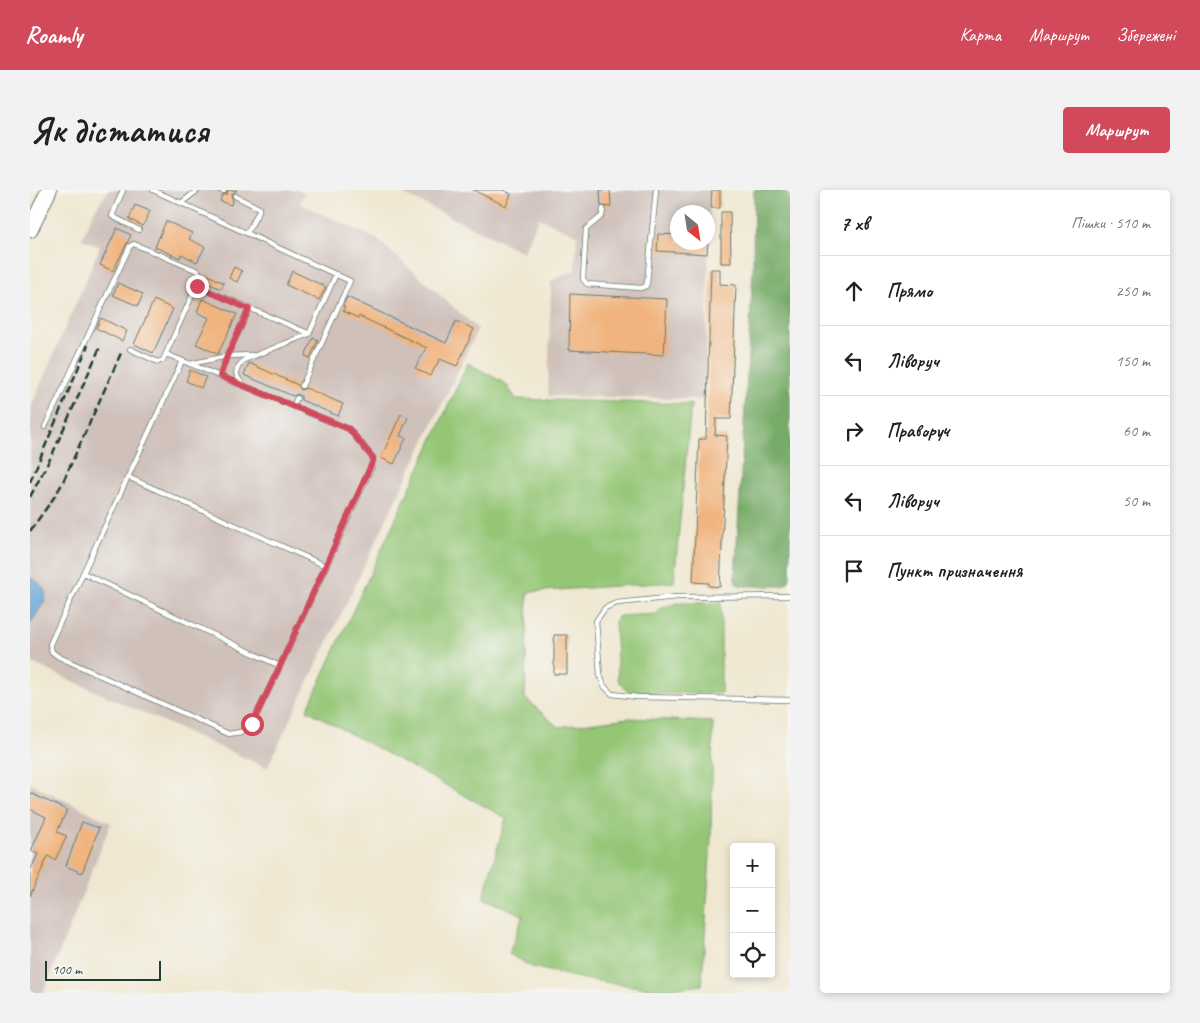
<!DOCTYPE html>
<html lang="uk">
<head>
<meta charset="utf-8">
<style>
	body { margin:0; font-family:Caveat,sans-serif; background:#f2f2f2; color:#222 }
	.controls { position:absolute; right:15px; bottom:15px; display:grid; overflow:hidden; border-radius:5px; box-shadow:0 2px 8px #0003 }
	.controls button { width:45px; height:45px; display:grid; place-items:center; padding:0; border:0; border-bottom:1px solid #e0e0e0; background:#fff; color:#222; font:25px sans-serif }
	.compass { position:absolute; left:640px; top:15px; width:45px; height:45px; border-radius:50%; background:#fff; box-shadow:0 2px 8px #0003; rotate:150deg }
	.scale { position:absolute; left:15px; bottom:12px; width:116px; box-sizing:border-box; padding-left:5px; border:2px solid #1f3d34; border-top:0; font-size:14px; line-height:18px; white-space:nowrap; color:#1f3d34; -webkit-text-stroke:4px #f6f6f2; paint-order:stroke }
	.stop { position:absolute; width:15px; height:15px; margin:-11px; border:4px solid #d1495b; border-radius:50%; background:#fff }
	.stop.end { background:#d1495b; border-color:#fff; box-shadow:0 1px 5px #0008 }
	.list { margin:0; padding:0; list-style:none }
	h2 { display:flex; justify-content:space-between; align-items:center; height:65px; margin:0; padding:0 20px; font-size:21px }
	h2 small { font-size:16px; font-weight:400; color:#767676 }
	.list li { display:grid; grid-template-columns:32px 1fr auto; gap:15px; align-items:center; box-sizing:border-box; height:70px; padding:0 20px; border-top:1px solid #e0e0e0 }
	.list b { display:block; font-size:19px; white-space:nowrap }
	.list em { font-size:16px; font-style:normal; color:#767676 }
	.icon { flex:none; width:28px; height:28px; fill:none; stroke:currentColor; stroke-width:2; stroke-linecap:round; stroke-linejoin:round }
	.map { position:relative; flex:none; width:760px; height:803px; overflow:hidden; border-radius:5px }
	header { display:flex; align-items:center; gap:30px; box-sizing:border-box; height:70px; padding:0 25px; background:#d1495b; color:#fff }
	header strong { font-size:24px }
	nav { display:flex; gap:28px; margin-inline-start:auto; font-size:18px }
	.intro { display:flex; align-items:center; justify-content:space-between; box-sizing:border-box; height:120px; padding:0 30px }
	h1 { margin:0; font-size:35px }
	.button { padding:12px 22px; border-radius:5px; background:#d1495b; color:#fff; font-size:18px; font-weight:700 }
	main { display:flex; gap:30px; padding:0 30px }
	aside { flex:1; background:#fff; border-radius:5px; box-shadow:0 2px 8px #0003 }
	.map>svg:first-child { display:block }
	.industrial { fill:#cfc0ba; fill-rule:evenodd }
	.green { fill:#94c676; stroke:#5a8255 }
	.forest { fill:#77ab67; stroke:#4b744e }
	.water { fill:#64a3d6; stroke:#427085 }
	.building { fill:#f1b47e }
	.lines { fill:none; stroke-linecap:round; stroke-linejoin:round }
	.service-casing { stroke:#68786b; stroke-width:6 }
	.primary-casing { stroke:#68786b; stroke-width:17 }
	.service { stroke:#fff; stroke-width:4.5 }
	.primary { stroke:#fff; stroke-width:15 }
	.rail { stroke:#1f3d34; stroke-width:2.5; stroke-dasharray:8 4; stroke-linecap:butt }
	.route { stroke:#d1495b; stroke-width:6 }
</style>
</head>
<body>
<header>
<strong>Roamly</strong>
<nav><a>Карта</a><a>Маршрут</a><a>Збережені</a></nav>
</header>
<div class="intro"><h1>Як дістатися</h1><a class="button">Маршрут</a></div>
<main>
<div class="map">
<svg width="760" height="803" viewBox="0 0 760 803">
	<rect width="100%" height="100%" fill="#f6f6f2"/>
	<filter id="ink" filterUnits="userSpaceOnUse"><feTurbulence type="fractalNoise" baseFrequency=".02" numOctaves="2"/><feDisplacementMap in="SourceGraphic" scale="10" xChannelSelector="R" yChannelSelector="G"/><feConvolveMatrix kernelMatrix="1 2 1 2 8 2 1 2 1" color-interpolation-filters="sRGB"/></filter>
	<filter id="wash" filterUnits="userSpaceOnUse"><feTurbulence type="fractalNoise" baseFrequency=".0096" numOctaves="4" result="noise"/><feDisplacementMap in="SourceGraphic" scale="20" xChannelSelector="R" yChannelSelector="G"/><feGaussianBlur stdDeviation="1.12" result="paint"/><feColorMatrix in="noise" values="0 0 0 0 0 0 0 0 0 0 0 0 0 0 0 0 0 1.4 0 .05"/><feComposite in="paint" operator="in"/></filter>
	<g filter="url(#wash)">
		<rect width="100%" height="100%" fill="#efe7d0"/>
		<g class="industrial">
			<path d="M 79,0 L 267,0 L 274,2 L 270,14 L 347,49 L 448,139 L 237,578 L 0,472 L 0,219 L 70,57 L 52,49 L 64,21 Z"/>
			<path d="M 365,0 L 680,0 L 675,209 L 518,206 L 521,91 L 545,80 L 547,45 L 509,28 L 493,62 ZM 648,22 L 678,22 L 678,52 L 648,52 Z"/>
			<path d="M 0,593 L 81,633 L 13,803 L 0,803 Z"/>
		</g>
		<g class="green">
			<path d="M 438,173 L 476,194 L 486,209 L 661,214 L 644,392 L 498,402 L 495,508 L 528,537 L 598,528 L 683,532 L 681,648 L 672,795 L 631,800 L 554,789 L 502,777 L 479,764 L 493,725 L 453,708 L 476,628 L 277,520 Z"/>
			<path d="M 647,413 L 691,413 L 691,503 L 604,504 L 597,501 L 588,490 L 585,430 L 589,426 L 627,424 L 631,418 Z"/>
		</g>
		<path class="forest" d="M 724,0 L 760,0 L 760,386 L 759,391 L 753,396 L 711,396 L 706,393 L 705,387 L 723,82 Z"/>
		<path class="water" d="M 0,388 L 9,393 L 16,403 L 14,412 L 0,434 Z"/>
		<g id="blocks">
			<g class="building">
				<path d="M 198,0 L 207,0 L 201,5 L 203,10 L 201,15 L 190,11 L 192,5 L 197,4 Z"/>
				<path d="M 443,0 L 473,0 L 481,4 L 476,16 Z"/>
				<path d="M 570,0 L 580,0 L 581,17 L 571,16 Z"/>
				<path d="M 682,0 L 690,0 L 690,18 L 681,18 Z"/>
				<path d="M 105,15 L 120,21 L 113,36 L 99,29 Z"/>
				<path d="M 691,22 L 700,22 L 701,73 L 691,73 Z"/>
				<path d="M 136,31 L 162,43 L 159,49 L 175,57 L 167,72 L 151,64 L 150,68 L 125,57 Z"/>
				<path d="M 87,38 L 101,45 L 83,81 L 70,75 Z"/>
				<path d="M 628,44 L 648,45 L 648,52 L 678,52 L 677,64 L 627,61 Z"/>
				<path d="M 204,77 L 212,81 L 207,92 L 199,88 Z"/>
				<path d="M 681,79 L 690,79 L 690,94 L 706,95 L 701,229 L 686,229 L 685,245 L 697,246 L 690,397 L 679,396 L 679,393 L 663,392 L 669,249 L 676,249 Z"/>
				<path d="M 262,81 L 296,97 L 289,110 L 256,95 Z"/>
				<path d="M 178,85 L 194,93 L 191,99 L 175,92 Z"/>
				<path d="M 88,93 L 113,104 L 108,116 L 83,105 Z"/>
				<path d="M 540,104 L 637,109 L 634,165 L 539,160 Z"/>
				<path d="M 317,107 L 416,153 L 426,131 L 444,139 L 427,176 L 410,169 L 400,186 L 385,178 L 397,158 L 329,126 L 328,128 L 313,121 L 315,117 L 313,116 Z"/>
				<path d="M 172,109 L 207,124 L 188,164 L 166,154 L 179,128 L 167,122 Z"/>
				<path d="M 124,110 L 143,119 L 123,163 L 104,154 Z"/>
				<path d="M 71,128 L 97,141 L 92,151 L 66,138 Z"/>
				<path d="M 283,148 L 288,150 L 280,168 L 275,166 Z"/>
				<path d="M 219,173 L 268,195 L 271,200 L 276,198 L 313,214 L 308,226 L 271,210 L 271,206 L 268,204 L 263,206 L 214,185 Z"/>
				<path d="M 160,180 L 176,187 L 171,198 L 156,191 Z"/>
				<path d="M 371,224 L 378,227 L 370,246 L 376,248 L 364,274 L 351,268 Z"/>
				<rect x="524" y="445" width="13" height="39"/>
				<path d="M 0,603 L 37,620 L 27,642 L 37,646 L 25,670 L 18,666 L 0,706 L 0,681 L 8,664 L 1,661 L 16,627 L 0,619 Z"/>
				<path d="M 52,632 L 69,638 L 52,683 L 36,676 Z"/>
			</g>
		</g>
	</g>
	<g filter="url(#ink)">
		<use href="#blocks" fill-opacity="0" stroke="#68786b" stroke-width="1"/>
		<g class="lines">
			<defs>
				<g id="service">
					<path d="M 93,0 L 82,26 L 109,40"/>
					<path d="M 123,0 L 320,91 L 272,196"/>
					<path d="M 190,0 L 194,1"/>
					<path d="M 205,6 L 229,18 L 229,21 L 217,43"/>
					<path d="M 151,13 L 168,0"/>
					<path d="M 573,19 L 572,26 L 556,39 L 553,89 L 557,94 L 611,98 L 616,96 L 617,93 L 626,0"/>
					<path d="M 167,96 L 278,143"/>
					<path d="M 136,164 L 319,239 L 343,268 L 343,274 L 250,476 L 222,534 L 211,542 L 199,544 L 29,467 L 22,462 L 20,454 L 152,171"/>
					<path d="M 160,174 L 197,166 L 219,119"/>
					<path d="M 190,186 L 197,166 L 222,165"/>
					<path d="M 212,193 C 203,184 206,178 214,170 L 279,144 L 306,84"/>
					<path d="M 263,216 L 267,208"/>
					<path d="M 15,237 L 100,56 L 104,54 L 168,81 L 171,86 L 133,170 L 128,172 L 100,159"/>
					<path d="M 98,287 L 296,376"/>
					<path d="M 53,383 L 250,476"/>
					<path d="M 760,406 L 647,407 L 587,413 L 575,418 L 566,431 L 570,485 L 574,496 L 582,504 L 607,507 L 760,510"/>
				</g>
				<path id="primary" d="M 0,40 L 19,0"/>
			</defs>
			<use href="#service" class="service-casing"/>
			<use href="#primary" class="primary-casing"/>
			<use href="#service" class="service"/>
			<use href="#primary" class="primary"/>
			<g class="rail">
				<path d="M 0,292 L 58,155"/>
				<path d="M 0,307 L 22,265 L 70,157"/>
				<path d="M 0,341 L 25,306 L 32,294 L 92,161"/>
			</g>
		</g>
	</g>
	<g class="lines" filter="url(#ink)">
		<path class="route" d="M 167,96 L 219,119 L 197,166 L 190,186 L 319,239 L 343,268 L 343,271 L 250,476 L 222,534"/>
	</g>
</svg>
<div class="controls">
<button>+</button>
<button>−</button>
<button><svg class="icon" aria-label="locate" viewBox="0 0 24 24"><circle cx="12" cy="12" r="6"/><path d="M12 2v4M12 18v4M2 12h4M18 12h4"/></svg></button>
</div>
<svg class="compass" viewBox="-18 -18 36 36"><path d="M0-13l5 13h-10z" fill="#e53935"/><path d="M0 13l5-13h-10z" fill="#767676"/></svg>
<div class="scale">100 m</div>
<div class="stop" style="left:222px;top:534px"></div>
<div class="stop end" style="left:167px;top:96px"></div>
</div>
<aside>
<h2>7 хв<small>Пішки · 510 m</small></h2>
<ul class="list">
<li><svg class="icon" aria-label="ahead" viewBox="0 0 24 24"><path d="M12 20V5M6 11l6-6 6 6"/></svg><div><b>Прямо</b></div><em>250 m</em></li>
<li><svg class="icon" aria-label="left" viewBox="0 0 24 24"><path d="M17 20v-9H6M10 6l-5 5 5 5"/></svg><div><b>Ліворуч</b></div><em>150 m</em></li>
<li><svg class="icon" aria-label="right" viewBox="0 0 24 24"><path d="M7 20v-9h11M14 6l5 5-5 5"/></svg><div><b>Праворуч</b></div><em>60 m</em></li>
<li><svg class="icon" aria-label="left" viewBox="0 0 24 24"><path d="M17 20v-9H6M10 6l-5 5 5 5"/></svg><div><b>Ліворуч</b></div><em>50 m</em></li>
<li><svg class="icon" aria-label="arrive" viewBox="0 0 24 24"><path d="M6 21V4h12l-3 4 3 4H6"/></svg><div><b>Пункт призначення</b></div></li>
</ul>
</aside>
</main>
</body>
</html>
